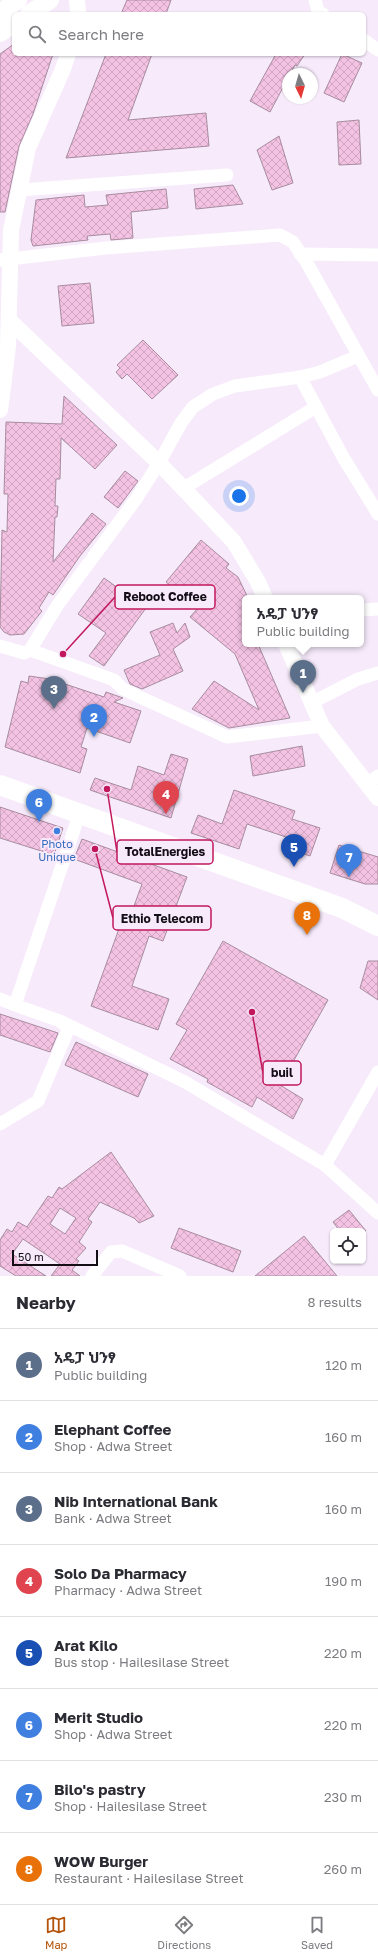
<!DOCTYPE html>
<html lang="en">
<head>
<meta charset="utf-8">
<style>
	body { margin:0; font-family:"Golos Text","Noto Sans Ethiopic",sans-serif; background:#f7f7f7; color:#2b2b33 }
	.controls { position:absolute; right:12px; bottom:12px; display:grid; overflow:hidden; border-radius:6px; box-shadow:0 1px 3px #0004 }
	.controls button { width:36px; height:36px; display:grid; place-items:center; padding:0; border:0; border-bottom:1px solid #e1e1e2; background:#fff; color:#2b2b33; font:20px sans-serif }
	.compass { position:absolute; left:282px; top:68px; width:36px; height:36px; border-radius:50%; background:#fff; box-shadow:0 1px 3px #0004; rotate:175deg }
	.scale { position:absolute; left:12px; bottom:10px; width:86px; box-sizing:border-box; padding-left:4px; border:2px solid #130d16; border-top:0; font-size:11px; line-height:14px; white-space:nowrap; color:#130d16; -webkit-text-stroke:3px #f6eafb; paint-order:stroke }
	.you { position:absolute; left:239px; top:496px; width:14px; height:14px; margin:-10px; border:3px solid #fff; border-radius:50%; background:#1a73e8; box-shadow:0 0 0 6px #1a73e833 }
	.badge { display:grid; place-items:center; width:26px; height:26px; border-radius:50%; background:#b45309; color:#fff; font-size:13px; font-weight:700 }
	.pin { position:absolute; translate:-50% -33px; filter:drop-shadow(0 1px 2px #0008) }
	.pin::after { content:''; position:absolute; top:21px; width:14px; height:12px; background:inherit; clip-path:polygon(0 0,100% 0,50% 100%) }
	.popup { position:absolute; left:242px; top:595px; width:122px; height:52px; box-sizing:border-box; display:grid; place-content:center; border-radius:6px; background:#fff; filter:drop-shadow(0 1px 3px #0005); font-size:13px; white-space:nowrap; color:#7c7c81 }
	.popup b { font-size:15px; color:#2b2b33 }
	.popup::after { content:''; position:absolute; left:50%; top:100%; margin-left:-8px; border:8px solid transparent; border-top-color:#fff }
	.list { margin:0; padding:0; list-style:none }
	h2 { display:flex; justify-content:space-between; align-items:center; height:52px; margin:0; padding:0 16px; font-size:17px }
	h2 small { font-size:13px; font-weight:400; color:#7c7c81 }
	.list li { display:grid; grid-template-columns:26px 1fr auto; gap:12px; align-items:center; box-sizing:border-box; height:72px; padding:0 16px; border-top:1px solid #e1e1e2 }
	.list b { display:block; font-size:15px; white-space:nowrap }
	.list p { margin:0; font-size:13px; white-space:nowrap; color:#7c7c81 }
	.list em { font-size:13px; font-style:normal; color:#7c7c81 }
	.icon { flex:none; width:22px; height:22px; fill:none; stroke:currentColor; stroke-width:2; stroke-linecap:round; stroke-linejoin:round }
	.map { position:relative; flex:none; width:378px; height:1276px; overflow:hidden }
	.search { position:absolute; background:#fff; box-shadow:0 1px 3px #0004; left:12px; right:12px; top:12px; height:44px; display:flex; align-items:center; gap:10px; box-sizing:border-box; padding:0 14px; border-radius:6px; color:#7c7c81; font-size:15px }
	.sheet { height:628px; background:#fff }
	nav { display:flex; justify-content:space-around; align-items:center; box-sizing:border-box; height:56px; border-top:1px solid #e1e1e2; background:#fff; font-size:11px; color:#7c7c81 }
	nav a { display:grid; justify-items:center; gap:2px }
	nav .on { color:#b45309 }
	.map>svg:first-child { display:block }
	.building { fill:url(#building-cross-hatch); stroke:#a88c9e; fill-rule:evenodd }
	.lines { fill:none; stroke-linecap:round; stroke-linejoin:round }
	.minor { stroke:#fff; stroke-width:13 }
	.tertiary { stroke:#fff; stroke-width:16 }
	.secondary { stroke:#fff; stroke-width:18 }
	.primary { stroke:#fff; stroke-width:20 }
	.shop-dot { fill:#3f7fe0; stroke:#f6eafb; stroke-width:1.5 }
	.labels { text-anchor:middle; stroke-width:4; stroke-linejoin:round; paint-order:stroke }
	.shop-label { font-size:11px; fill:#366cbe; stroke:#f6eafb }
	.leader { fill:none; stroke:#c2185b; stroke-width:1.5 }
	.callout-dot { fill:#c2185b; stroke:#f6eafb; stroke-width:1.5 }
	.callout { fill:#f6eafb; stroke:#c2185b; stroke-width:1.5 }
	.callout-label { font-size:12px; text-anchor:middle; font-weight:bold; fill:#130d16 }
</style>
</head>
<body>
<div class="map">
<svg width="378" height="1276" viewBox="0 0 378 1276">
	<defs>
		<pattern id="building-cross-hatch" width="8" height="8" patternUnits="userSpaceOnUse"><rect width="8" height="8" fill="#f4c3e4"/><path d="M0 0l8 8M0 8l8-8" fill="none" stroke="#d0a6c3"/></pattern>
	</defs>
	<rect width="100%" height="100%" fill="#f6eafb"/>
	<g class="building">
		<path d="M 127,0 L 171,0 L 166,14 L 121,14 Z"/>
		<path d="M 14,44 L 14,54 L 53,54 L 33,114 L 19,146 L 5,212 L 0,212 L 0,54 Z"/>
		<path d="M 106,54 L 152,54 L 128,120 L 206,113 L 209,146 L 66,158 Z"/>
		<path d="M 276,54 L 305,54 L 297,66 L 295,65 L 290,74 L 288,74 L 288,78 L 270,112 L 250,101 Z"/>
		<path d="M 342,54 L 362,63 L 344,102 L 324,93 Z"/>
		<path d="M 359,120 L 361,164 L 339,165 L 337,122 Z"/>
		<path d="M 279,136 L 293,183 L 272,190 L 257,150 Z"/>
		<path d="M 233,185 L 243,204 L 196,209 L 194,189 Z"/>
		<path d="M 166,189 L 168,208 L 131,212 L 133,238 L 111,240 L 110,234 L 87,236 L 88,240 L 33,246 L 31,240 L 36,200 L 84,195 L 85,207 L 108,205 L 106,195 Z"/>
		<path d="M 90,283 L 94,323 L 62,326 L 58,286 Z"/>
		<path d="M 143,340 L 178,375 L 152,399 L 127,374 L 122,379 L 116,372 L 120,368 L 117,365 Z"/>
		<path d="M 64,396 L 117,445 L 95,469 L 61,438 L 60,479 L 56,479 L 55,506 L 58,506 L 57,517 L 55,517 L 53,562 L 92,513 L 106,524 L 80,556 L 53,595 L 49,592 L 39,608 L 42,611 L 24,634 L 10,635 L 4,632 L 0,627 L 2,530 L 7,532 L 8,494 L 4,494 L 6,422 L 62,424 Z"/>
		<path d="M 125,471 L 138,481 L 118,508 L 104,497 Z"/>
		<path d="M 201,540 L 229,564 L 226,568 L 238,577 L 248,598 L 245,598 L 245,644 L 258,644 L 290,718 L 229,728 L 192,709 L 214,681 L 259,710 L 235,654 L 190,617 L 198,608 L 166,582 Z"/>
		<path d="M 104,578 L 146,608 L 104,666 L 89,656 L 106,633 L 78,614 Z"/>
		<path d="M 173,623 L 177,633 L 185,623 L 190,637 L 173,649 L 183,671 L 142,689 L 130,684 L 124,670 L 160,655 L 150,632 Z"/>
		<path d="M 29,676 L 50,679 L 104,697 L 106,692 L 123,698 L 114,702 L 141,711 L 130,743 L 87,728 L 81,747 L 87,749 L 80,773 L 5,747 L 21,681 L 28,683 Z"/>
		<path d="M 302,746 L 305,766 L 253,776 L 250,756 Z"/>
		<path d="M 171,754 L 188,759 L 171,818 L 90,790 L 95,778 L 131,790 L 138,766 L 164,775 Z"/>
		<path d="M 234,790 L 295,811 L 292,819 L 320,828 L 310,856 L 283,847 L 286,837 L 247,824 L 239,849 L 191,833 L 198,815 L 222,824 Z"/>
		<path d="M 0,807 L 63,828 L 54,855 L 0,838 Z"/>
		<path d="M 82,839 L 187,877 L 163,941 L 149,936 L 132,986 L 169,999 L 158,1030 L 91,1006 L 120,926 L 126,928 L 142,884 L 74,859 Z"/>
		<path d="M 339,845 L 378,857 L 378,884 L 365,884 L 330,873 Z"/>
		<path d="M 223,941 L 328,1000 L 280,1085 L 303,1099 L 293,1119 L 257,1097 L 252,1107 L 207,1082 L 208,1079 L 170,1059 L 187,1030 L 176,1024 Z"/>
		<path d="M 368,961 L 378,961 L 378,1000 L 360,988 Z"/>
		<path d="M 0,1014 L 58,1033 L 50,1052 L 0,1035 Z"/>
		<path d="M 76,1042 L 148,1074 L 138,1097 L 65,1065 Z"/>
		<path d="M 111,1152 L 154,1216 L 139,1223 L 134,1218 L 100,1202 L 88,1219 L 92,1222 L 79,1242 L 86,1248 L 76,1259 L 79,1261 L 72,1270 L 80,1276 L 51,1276 L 60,1264 L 23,1239 L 12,1254 L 46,1276 L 16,1276 L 0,1266 L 0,1240 L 7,1229 L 12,1232 L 18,1222 L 27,1227 L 48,1196 L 52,1198 L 59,1187 L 62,1189 ZM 60,1208 L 76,1218 L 65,1234 L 50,1224 Z"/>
		<path d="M 349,1210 L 366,1231 L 340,1231 L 333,1222 Z"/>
		<path d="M 179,1228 L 241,1251 L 233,1272 L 171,1248 Z"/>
		<path d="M 304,1236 L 337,1276 L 255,1276 Z"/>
	</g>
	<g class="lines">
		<g class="minor">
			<path d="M 315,0 L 318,11 L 323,14"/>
			<path d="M 364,40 L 378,50"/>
			<path d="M 20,190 L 227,175"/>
			<path d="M 300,254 L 378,255"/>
			<path d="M 0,260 L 106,248 L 280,235 L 293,242 L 307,263 L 378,390"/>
			<path d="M 300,377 L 343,457 L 378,514"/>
			<path d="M 184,488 L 316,407"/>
			<path d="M 361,610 L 378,609"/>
			<path d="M 0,646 L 24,653 L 30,650 L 57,606 L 136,499 L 159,463 L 181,423 L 193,407 L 213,394 L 235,386 L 300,377 L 320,372 L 358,356"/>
			<path d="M 30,650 L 114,680 L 123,689 L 142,698 L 227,737 L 322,726"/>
			<path d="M 311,703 L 358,679 L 378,673"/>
			<path d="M 367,784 L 378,776"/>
			<path d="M 0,999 L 15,1005 L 80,812"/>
			<path d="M 60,1021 L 185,1082 L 325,1165"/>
			<path d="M 378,1072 L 325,1165 L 378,1213"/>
			<path d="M 0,1124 L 38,1101 L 68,1030 L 66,1026 L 60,1021 L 15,1005"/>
			<path d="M 92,1276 L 111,1252 L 122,1251 L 180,1276"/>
		</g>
		<g class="tertiary">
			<path d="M 77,0 L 78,14"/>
			<path d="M 9,320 L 159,463 L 201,507 L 234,542 L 258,582 L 265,598"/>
			<path d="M 0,410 L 8,346 L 11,230 L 28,148 L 63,69 L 68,54"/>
			<path d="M 286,644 L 322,726 L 378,798"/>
		</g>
		<g class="secondary">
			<path d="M 0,13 L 18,0"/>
			<path d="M 29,14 L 50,0"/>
			<path d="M 0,33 L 14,24"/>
		</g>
		<path class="primary" d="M 0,785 L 342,908 L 378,926"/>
	</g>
	<circle class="shop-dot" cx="57" cy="831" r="4"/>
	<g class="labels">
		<g class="shop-label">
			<text x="57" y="848">Photo<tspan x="57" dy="13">Unique</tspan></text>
		</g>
	</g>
	<path class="leader" d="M63 654L115 597M107 789L117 852M95 849L113 918M252 1012L263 1073"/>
	<g class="callout-dot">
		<circle cx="63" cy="654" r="4"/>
		<circle cx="107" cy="789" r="4"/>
		<circle cx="95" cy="849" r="4"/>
		<circle cx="252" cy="1012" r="4"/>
	</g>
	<g class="callout">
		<rect x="115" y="585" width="100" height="24" rx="4"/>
		<rect x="117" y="840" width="96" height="24" rx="4"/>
		<rect x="113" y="906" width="98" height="24" rx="4"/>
		<rect x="263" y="1061" width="38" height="24" rx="4"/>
	</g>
	<g class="callout-label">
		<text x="165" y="601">Reboot Coffee</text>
		<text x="165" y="856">TotalEnergies</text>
		<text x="162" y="923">Ethio Telecom</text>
		<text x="282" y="1077">buil</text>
	</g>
</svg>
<div class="controls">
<button><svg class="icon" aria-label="locate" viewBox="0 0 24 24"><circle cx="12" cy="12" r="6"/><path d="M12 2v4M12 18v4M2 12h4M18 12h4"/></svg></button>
</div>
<svg class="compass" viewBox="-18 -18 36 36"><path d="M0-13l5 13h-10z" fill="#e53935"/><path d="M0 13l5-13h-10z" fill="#7c7c81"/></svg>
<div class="scale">50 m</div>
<div class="you"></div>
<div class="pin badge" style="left:303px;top:693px;background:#5c6f8a">1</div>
<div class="popup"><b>አዴፓ ህንፃ</b>Public building</div>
<div class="pin badge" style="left:94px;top:737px;background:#3f7fe0">2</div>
<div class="pin badge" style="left:54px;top:709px;background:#5c6f8a">3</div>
<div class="pin badge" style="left:166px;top:814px;background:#e0444e">4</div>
<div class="pin badge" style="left:294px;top:867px;background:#1a4fb4">5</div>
<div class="pin badge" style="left:39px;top:822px;background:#3f7fe0">6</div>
<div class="pin badge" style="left:349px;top:877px;background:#3f7fe0">7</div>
<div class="pin badge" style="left:307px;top:935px;background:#e8710a">8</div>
<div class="search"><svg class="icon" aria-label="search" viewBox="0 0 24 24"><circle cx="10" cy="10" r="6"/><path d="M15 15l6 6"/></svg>Search here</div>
</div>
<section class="sheet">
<h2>Nearby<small>8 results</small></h2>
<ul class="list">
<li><span class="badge" style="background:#5c6f8a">1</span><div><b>አዴፓ ህንፃ</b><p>Public building</p></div><em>120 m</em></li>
<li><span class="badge" style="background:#3f7fe0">2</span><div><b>Elephant Coffee</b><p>Shop · Adwa Street</p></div><em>160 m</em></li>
<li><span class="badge" style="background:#5c6f8a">3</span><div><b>Nib International Bank</b><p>Bank · Adwa Street</p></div><em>160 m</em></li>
<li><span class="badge" style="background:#e0444e">4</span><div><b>Solo Da Pharmacy</b><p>Pharmacy · Adwa Street</p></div><em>190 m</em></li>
<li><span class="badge" style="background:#1a4fb4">5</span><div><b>Arat Kilo</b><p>Bus stop · Hailesilase Street</p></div><em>220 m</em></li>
<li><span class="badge" style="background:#3f7fe0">6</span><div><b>Merit Studio</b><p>Shop · Adwa Street</p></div><em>220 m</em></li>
<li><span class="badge" style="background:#3f7fe0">7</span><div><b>Bilo's pastry</b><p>Shop · Hailesilase Street</p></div><em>230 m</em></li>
<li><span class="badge" style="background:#e8710a">8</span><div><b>WOW Burger</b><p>Restaurant · Hailesilase Street</p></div><em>260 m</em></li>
</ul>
</section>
<nav>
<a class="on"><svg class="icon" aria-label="map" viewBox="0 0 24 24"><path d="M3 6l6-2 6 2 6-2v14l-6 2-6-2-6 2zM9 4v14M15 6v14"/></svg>Map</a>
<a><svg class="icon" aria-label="directions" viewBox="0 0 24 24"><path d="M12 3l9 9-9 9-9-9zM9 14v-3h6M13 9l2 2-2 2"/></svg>Directions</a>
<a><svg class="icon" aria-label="saved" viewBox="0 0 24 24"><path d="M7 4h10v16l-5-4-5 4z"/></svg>Saved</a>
</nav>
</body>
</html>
